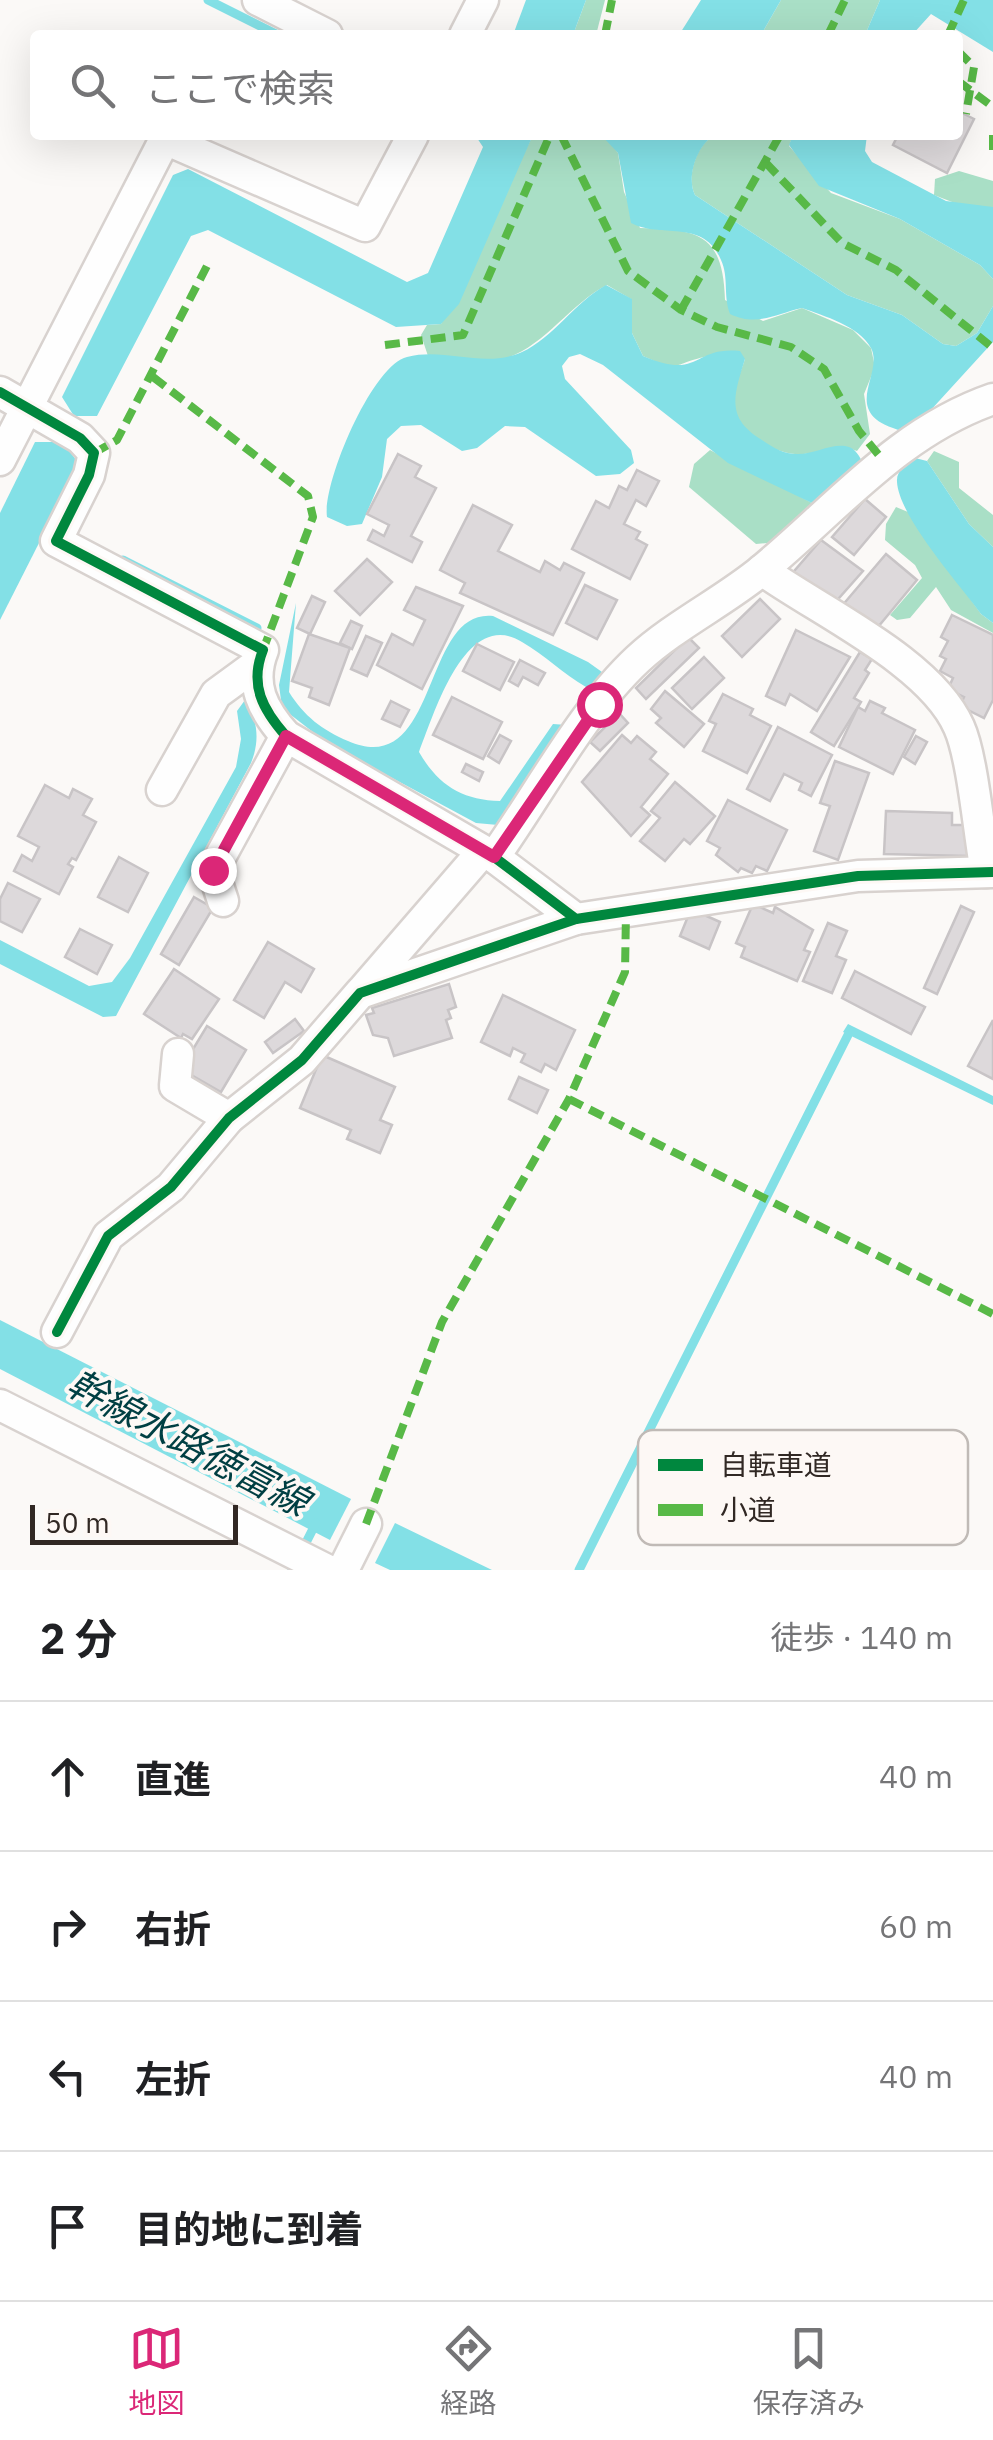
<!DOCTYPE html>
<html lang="ja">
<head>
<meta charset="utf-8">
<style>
	body { margin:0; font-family:"IBM Plex Sans","Noto Sans JP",sans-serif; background:#f2f2f2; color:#202124 }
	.scale { position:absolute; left:30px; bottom:25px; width:208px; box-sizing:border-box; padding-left:10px; border:5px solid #312824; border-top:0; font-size:28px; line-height:35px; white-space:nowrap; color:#312824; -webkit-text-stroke:8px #fdf8f5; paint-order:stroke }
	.stop { position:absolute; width:30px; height:30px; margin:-22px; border:8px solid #db2777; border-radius:50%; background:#fff }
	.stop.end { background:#db2777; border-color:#fff; box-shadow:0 2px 10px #0008 }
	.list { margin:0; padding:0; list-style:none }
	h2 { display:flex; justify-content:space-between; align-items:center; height:130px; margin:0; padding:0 40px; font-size:42px }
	h2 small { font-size:32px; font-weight:400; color:#757577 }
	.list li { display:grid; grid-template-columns:65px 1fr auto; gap:30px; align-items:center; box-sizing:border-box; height:150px; padding:0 40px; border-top:2px solid #e0e0e0 }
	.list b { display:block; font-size:38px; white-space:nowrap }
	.list em { font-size:32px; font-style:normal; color:#757577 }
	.icon { flex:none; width:55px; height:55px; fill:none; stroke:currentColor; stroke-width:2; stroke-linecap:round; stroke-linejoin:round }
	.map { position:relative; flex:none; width:993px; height:1570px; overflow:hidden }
	.search { position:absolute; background:#fff; box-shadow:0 10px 40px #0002; left:30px; right:30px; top:30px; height:110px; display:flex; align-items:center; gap:25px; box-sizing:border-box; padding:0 35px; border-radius:10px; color:#757577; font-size:38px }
	.sheet { height:730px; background:#fff }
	nav { display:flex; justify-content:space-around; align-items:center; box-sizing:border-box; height:140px; border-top:2px solid #e0e0e0; background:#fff; font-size:28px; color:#757577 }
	nav a { display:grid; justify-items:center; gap:5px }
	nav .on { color:#db2777 }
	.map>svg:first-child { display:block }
	.forest { fill:#a9dfc6 }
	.water { fill:#83e0e6 }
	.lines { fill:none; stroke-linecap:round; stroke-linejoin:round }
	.stream { stroke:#83e0e6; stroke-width:9 }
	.building { fill:#ddd9db; stroke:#c8c4c6; stroke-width:2.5 }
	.street-casing { stroke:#d8d2cf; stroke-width:35 }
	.street { stroke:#fefefe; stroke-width:30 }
	.quiet { stroke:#58b947; stroke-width:8; stroke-dasharray:15 8; stroke-linecap:butt }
	.cycleway-casing { stroke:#fdf8f5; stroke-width:16 }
	.cycleway { stroke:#00873e; stroke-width:10 }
	.route { stroke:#db2777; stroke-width:12 }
	.labels { text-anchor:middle; stroke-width:8; stroke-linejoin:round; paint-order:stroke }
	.water-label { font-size:38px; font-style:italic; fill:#003f43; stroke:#fdf8f5 }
	.key { fill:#fdf8f5; stroke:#c0bab6; stroke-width:2.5 }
	.key-label { font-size:28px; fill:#312824 }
</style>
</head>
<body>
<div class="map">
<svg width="993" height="1570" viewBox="0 0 993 1570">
	<rect width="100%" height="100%" fill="#fbf9f7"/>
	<g class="forest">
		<path d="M 586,0 L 605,0 L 596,35 L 573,35 Z"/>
		<path d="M 781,0 L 880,0 L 865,35 L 761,35 Z"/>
		<path d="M 533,135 L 606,137 L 618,153 L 624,192 L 640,228 C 700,229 723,235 725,300 L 763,321 L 802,308 L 853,330 L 871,348 L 875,367 L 864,394 L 870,434 L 857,451 C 838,443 823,452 804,454 C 778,457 735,433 733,404 C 732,390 741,372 745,359 C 733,358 716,354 704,357 C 670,365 681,373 643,356 L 632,333 L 631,299 L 607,285 C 567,305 537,358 491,361 C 470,362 449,356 428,356 L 421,335 L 427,325 L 441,324 Z"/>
		<path d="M 715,135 L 793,135 L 789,146 L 831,193 L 900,219 L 980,265 L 993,279 L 993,306 L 977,333 L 956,346 L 943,344 L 902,315 L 847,295 L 695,195 C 686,178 696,144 715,135 Z"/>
		<path d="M 959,171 L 993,181 L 993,207 L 965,207 L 934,195 L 935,179 Z"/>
		<path d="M 710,450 L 814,504 L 778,542 L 756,544 L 689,487 L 694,464 Z"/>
		<path d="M 934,451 L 959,462 L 959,488 L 993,515 L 993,547 L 969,524 L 927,461 Z"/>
		<path d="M 896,507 L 908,512 L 981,614 L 993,623 L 993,633 L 951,610 L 936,587 L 910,618 L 897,620 L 890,615 L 922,578 L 915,565 L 885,540 L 886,524 Z"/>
	</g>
	<g class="water">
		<path d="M 526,0 L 586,0 L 573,35 L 513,35 Z"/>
		<path d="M 701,0 L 781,0 L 761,35 L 679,35 Z"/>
		<path d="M 880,0 L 993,0 L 993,52 L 931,14 L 912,35 L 865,35 Z"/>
		<path d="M 475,135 L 533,135 L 459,304 L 441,324 L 396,327 L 208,230 L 191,236 L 97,416 L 74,416 L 62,397 L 173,175 L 188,169 L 407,282 L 428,273 L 483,147 Z"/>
		<path d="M 601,135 L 715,135 C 697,144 686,178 695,195 L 847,295 L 902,315 L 943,344 L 956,346 L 977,333 L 993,306 L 993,342 L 919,423 L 903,431 C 836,414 885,375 871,348 C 859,326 824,316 802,308 C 775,314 757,327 730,314 C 723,296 729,277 721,260 C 704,218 661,239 631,223 L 618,153 Z"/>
		<path d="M 793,135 L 867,135 L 865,151 L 872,162 L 946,201 L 993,207 L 993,279 L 980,265 L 900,219 L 819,186 L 789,145 Z"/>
		<path d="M 606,285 L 632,299 L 632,333 L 643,356 C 701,381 692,346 740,351 L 745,359 C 734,395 725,418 762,440 C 774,448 783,454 798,454 C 813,454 831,444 845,446 C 854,447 858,454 862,461 L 826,501 L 814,504 L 728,463 L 603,365 L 580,354 L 569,357 L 562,366 L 565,379 L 631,450 L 634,463 L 620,474 L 596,476 L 525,427 L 505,426 L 477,448 L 462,451 L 421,425 L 401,426 L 387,439 L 382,477 L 362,524 L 347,526 L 327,517 C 322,484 372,365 407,357 C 445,347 484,369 522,352 C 553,338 575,302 606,285 Z"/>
		<path d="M 35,442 L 63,442 L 79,464 L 0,620 L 0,513 Z"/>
		<path d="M 915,458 L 927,461 L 969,524 L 993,547 L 993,623 L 981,614 C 960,585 899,517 897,482 C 896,470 907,464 915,458 Z"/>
		<path d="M 296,603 L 289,692 C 304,716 322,730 348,741 C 440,781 421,608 493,616 L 588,662 L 602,672 L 599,684 L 586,687 C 563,674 545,655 522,642 C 465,607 434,715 419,752 C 438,785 462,800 500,801 L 553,724 L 567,725 L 498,825 L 476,823 L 327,743 L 282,708 L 279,685 Z"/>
		<path d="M 245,700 C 258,720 260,741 251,763 L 116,1016 L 103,1017 L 0,964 L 0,940 L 89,986 L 112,982 L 130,958 L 236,767 L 241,739 L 237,711 Z"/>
		<path d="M 848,1024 L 993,1096 L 993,1105 L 843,1032 Z"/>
		<path d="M 0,1320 L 351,1499 L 330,1540 L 0,1369 Z"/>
		<path d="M 395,1523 L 492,1570 L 390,1570 L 375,1563 Z"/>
	</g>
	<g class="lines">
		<g class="stream">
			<path d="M 208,0 L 278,35"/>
			<path d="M 123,560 L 257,628"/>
			<path d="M 292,1570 L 316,1523"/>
			<path d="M 579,1570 L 848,1035"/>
		</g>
	</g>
	<g class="building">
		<path d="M 958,111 L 974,119 L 947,173 L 893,145 L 898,135 L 958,135 Z"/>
		<path d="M 398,454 L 421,466 L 415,477 L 436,488 L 411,536 L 422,542 L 412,562 L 368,540 L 373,530 L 384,536 L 389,525 L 367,514 Z"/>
		<path d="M 637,470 L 659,481 L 646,506 L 636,500 L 624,524 L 640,532 L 636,539 L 647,545 L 630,579 L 572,549 L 596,501 L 609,508 L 619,486 L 627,490 Z"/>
		<path d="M 865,499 L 886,517 L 854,555 L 832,537 Z"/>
		<path d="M 473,505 L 512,525 L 498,551 L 540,572 L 545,561 L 560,570 L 564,563 L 584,573 L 553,635 L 460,593 L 465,583 L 440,570 Z"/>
		<path d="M 821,540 L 863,571 L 831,607 L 789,577 Z"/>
		<path d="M 886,554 L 917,580 L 873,633 L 841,607 Z"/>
		<path d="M 367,559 L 392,582 L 360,615 L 335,591 Z"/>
		<path d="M 585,585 L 617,600 L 597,639 L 566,623 Z"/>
		<path d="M 416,587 L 463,606 L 422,689 L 377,665 L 392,634 L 413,645 L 425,620 L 404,610 Z"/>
		<path d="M 312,596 L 325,602 L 310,634 L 297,628 Z"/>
		<path d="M 760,599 L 780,619 L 742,657 L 722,636 Z"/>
		<path d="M 952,615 L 993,635 L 993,700 L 984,718 L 960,706 L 964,697 L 948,689 L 953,678 L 940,671 L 946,659 L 940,656 L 948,641 L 941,637 Z"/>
		<path d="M 351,621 L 362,626 L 352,649 L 340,643 Z"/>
		<path d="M 796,630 L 850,657 L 817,711 L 790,694 L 785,705 L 766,696 Z"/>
		<path d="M 309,634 L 350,648 L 329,705 L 309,697 L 312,688 L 292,681 Z"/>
		<path d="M 366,636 L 382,643 L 367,676 L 351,669 Z"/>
		<path d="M 688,637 L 699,648 L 646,699 L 636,688 Z"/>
		<path d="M 477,644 L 514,662 L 500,690 L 463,671 Z"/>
		<path d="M 860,652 L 872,659 L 865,670 L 869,673 L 854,698 L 861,702 L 834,746 L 811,732 Z"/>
		<path d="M 704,657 L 724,678 L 692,709 L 672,688 Z"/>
		<path d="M 520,660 L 545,673 L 538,685 L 523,677 L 518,686 L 509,681 Z"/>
		<path d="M 665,691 L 704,724 L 684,747 L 656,723 L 661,718 L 651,709 Z"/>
		<path d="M 723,694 L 753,709 L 750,715 L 771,726 L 747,773 L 703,751 L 716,724 L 709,721 Z"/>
		<path d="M 452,697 L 502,722 L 483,759 L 433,735 Z"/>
		<path d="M 391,701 L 409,710 L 400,727 L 382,719 Z"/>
		<path d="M 870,701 L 885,708 L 882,713 L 915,730 L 893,774 L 839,747 L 858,707 L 865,711 Z"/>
		<path d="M 619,713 L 628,723 L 600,751 L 590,742 Z"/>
		<path d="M 778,727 L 832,755 L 811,796 L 799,790 L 802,783 L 784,774 L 770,801 L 747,789 Z"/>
		<path d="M 500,735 L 511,741 L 499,763 L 488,756 Z"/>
		<path d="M 622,735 L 631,743 L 637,736 L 656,752 L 650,759 L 668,774 L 641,807 L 650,815 L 631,836 L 582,782 Z"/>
		<path d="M 916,736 L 927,742 L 915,764 L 904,757 Z"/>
		<path d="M 835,761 L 869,773 L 838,860 L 814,851 L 830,806 L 820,803 Z"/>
		<path d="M 466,764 L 483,772 L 479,781 L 462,772 Z"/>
		<path d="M 675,782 L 715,816 L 690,844 L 684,839 L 665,861 L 640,841 L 660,818 L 651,811 Z"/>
		<path d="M 45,785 L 69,798 L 73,789 L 92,799 L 83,815 L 96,822 L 76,860 L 72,858 L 68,864 L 73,867 L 59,894 L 14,871 L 22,855 L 32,861 L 39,847 L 18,836 Z"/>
		<path d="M 728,800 L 787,830 L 767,871 L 756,866 L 752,873 L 741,868 L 738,872 L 716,855 L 720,848 L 707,841 Z"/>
		<path d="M 886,811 L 952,813 L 952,825 L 970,825 L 969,856 L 884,854 Z"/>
		<path d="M 119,857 L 148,873 L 128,912 L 98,897 Z"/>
		<path d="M 8,883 L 40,899 L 22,932 L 0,921 L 0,899 Z"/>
		<path d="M 194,897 L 213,908 L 179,965 L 161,954 Z"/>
		<path d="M 753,904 L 773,913 L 775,907 L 813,930 L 804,950 L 810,952 L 797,981 L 741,957 L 745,947 L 736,943 Z"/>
		<path d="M 961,906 L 974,912 L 937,994 L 924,988 Z"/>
		<path d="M 691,909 L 720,922 L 709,949 L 680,936 Z"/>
		<path d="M 828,923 L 847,931 L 836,956 L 846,960 L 832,993 L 803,981 Z"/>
		<path d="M 80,929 L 112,945 L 97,974 L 65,957 Z"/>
		<path d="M 268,942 L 314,969 L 301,992 L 285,982 L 264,1018 L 234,1000 Z"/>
		<path d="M 174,969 L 219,999 L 192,1039 L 183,1034 L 181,1038 L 144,1014 Z"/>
		<path d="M 855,971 L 925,1007 L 911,1034 L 842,998 Z"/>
		<path d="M 449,984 L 456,1007 L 448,1010 L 451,1018 L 446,1020 L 452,1038 L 394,1056 L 388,1038 L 373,1035 L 366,1015 L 374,1013 L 372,1008 Z"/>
		<path d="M 503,995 L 575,1030 L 556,1070 L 545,1064 L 541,1072 L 521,1062 L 525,1054 L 513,1048 L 510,1056 L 481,1042 Z"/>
		<path d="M 295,1019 L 304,1031 L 273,1053 L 265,1042 Z"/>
		<path d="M 993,1020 L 993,1079 L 968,1066 Z"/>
		<path d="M 207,1026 L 246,1050 L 221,1092 L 181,1069 Z"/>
		<path d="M 322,1055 L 395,1087 L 380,1120 L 392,1125 L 380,1153 L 347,1139 L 351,1130 L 300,1108 Z"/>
		<path d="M 519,1077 L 548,1090 L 537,1113 L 509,1099 Z"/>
	</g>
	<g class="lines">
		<defs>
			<g id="street">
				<path d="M 258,0 L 327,35"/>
				<path d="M 465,35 L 483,0"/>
				<path d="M 0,392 L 80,438 L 94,453 L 89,475 L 56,541 L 263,650 C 249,685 263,710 286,736 L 494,857 L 576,919 L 858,876 L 993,872"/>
				<path d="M 0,460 L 165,139 L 365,226 L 413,135"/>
				<path d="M 762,570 C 819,611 931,662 959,727 C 973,758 979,836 986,872"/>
				<path d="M 162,790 L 216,694 L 257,664"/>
				<path d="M 494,857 C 539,794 582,711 638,659 C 675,625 723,602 762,570 C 837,508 898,432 993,399"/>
				<path d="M 223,901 L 213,870 L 286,736"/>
				<path d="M 362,991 L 483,851"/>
				<path d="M 178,1054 L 175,1086 L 229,1118"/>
				<path d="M 57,1332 L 108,1236 L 171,1187 L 229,1118 L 302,1060 L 360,993 L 576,919"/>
				<path d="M 0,1405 L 327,1570"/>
				<path d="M 343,1570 L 366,1524"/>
			</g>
		</defs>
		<use href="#street" class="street-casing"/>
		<use href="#street" class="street"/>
		<g class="quiet">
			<path d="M 605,35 L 612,0"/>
			<path d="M 828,35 L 845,0"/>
			<path d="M 948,35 L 964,0"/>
			<path d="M 958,51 L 974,67 L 966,114"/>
			<path d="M 958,81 L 993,107"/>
			<path d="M 561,135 L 628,271 L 681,310 L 717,327 L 791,347 L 824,369 L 859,431 L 882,459"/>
			<path d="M 993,135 L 993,157"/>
			<path d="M 766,163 L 842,243 L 896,270 L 993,348"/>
			<path d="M 681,310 L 780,135"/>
			<path d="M 385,345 L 463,335 L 550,135"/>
			<path d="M 153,377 L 308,496 L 313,517 L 263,650"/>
			<path d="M 94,453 L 117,440 L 208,264"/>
			<path d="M 569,1099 L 993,1314"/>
			<path d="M 366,1524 L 442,1322 L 569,1099 L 625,972 L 626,912"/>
		</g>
		<defs>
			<g id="cycleway">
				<path d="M 0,392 L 80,438 L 94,453 L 89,475 L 56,541 L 263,650 C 249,685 263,710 286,736 L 494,857 L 576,919 L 858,876 L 993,872"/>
				<path d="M 57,1332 L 108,1236 L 171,1187 L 229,1118 L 302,1060 L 360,993 L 576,919"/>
			</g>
		</defs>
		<use href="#cycleway" class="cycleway-casing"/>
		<use href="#cycleway" class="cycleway"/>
	</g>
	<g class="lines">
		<path class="route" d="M 213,870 L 286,736 L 494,857 L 599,704"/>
	</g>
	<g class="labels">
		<g class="water-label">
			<text transform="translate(188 1443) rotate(28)" y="13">幹線水路徳富線</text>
		</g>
	</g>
	<rect x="638" y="1430" width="330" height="115" rx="15" class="key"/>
	<rect x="658" y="1459" width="45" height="12" fill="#00873e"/>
	<rect x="658" y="1504" width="45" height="12" fill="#58b947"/>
	<g class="key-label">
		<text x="720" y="1475">自転車道</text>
		<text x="720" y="1520">小道</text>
	</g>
</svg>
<div class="scale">50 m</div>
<div class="stop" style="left:599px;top:704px"></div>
<div class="stop end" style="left:213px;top:870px"></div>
<div class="search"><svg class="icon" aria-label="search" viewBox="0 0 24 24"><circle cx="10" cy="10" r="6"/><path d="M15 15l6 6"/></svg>ここで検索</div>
</div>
<section class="sheet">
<h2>2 分<small>徒歩 · 140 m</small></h2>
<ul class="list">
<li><svg class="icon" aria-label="ahead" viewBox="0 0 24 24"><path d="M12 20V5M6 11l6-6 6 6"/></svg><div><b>直進</b></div><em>40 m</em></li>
<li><svg class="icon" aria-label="right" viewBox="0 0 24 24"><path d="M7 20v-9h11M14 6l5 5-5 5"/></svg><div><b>右折</b></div><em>60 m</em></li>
<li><svg class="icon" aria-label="left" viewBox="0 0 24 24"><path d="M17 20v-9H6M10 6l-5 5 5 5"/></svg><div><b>左折</b></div><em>40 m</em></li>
<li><svg class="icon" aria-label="arrive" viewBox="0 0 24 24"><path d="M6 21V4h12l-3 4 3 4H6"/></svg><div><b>目的地に到着</b></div></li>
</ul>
</section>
<nav>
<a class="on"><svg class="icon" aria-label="map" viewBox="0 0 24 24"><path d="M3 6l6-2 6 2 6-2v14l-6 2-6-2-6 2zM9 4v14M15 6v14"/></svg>地図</a>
<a><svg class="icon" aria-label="directions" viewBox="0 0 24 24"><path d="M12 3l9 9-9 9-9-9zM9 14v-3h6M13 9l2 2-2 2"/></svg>経路</a>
<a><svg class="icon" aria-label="saved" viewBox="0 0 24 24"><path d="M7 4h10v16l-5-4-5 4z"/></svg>保存済み</a>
</nav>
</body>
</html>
